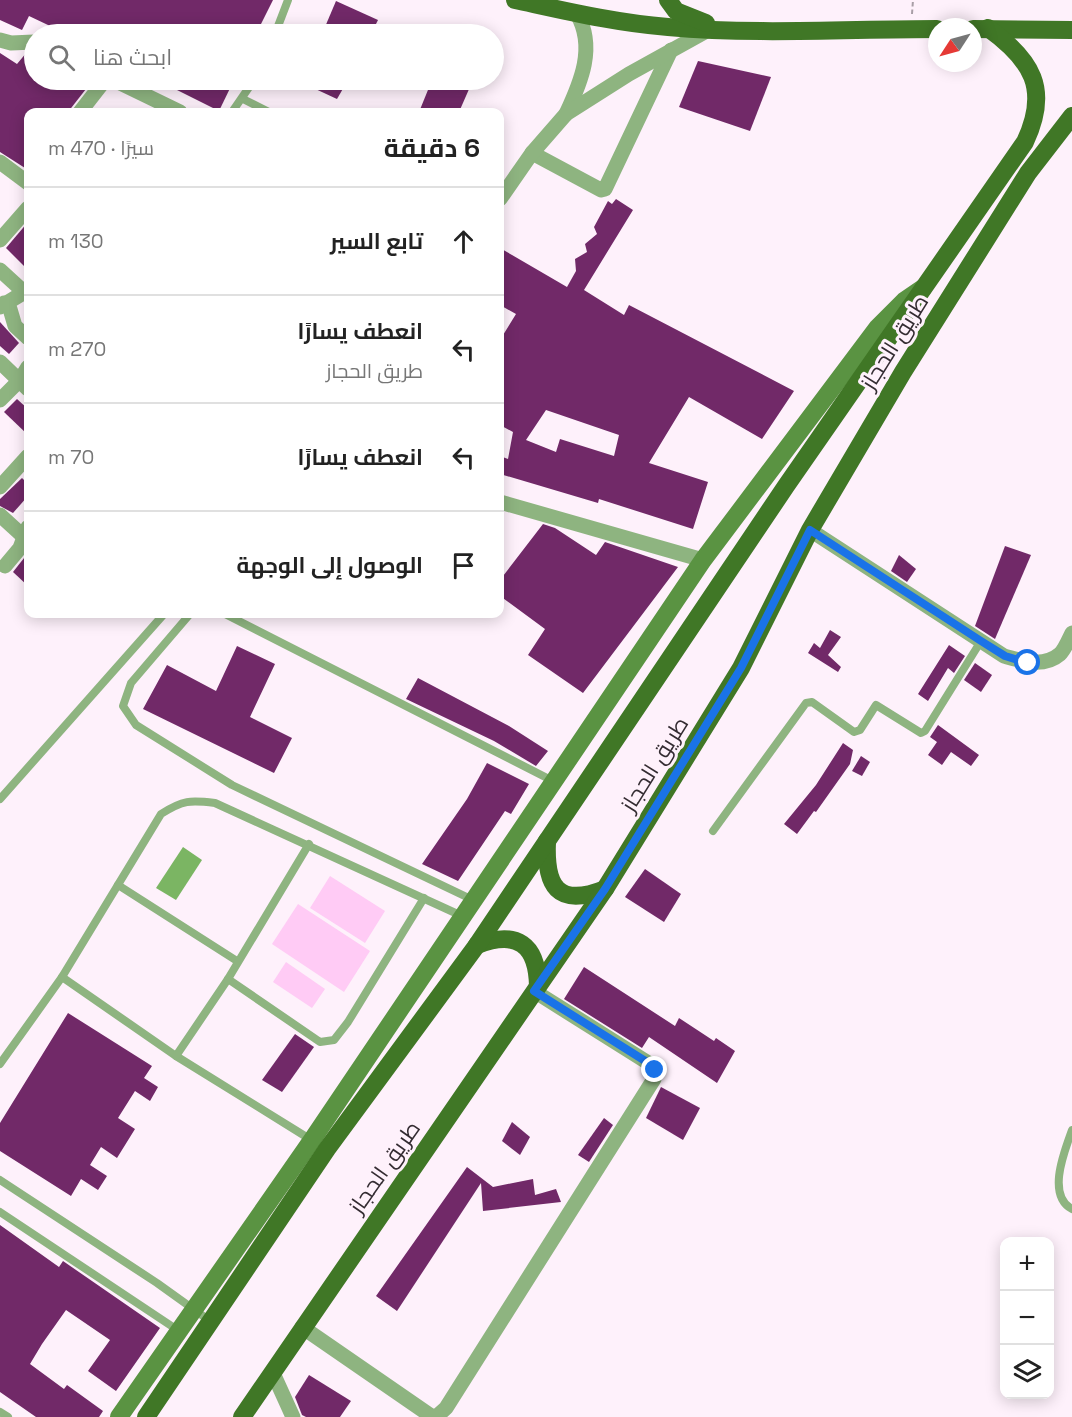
<!DOCTYPE html>
<html lang="ar">
<head>
<meta charset="utf-8">
<style>
	body { margin:0; font-family:"Space Grotesk",Cairo,sans-serif; background:#f2f2f2; color:#222; direction:rtl }
	.controls { position:absolute; right:18px; bottom:18px; display:grid; overflow:hidden; border-radius:12px; box-shadow:0 3px 15px #0003 }
	.controls button { width:54px; height:54px; display:grid; place-items:center; padding:0; border:0; border-bottom:2px solid #e0e0e0; background:#fff; color:#222; font:30px sans-serif }
	.compass { position:absolute; left:928px; top:18px; width:54px; height:54px; border-radius:50%; background:#fff; box-shadow:0 3px 15px #0003; rotate:234deg }
	.stop { position:absolute; width:18px; height:18px; margin:-14px; border:4px solid #1a73e8; border-radius:50%; background:#fff }
	.stop.end { background:#1a73e8; border-color:#fff; box-shadow:0 2px 6px #0008 }
	.list { margin:0; padding:0; list-style:none }
	h2 { display:flex; justify-content:space-between; align-items:center; height:78px; margin:0; padding:0 24px; font-size:26px }
	h2 small { font-size:20px; font-weight:400; color:#767676 }
	.list li { display:grid; grid-template-columns:39px 1fr auto; gap:18px; align-items:center; box-sizing:border-box; height:108px; padding:0 24px; border-top:2px solid #e0e0e0 }
	.list b { display:block; font-size:22px; white-space:nowrap }
	.list p { margin:0; font-size:20px; white-space:nowrap; color:#767676 }
	.list em { font-size:20px; font-style:normal; color:#767676 }
	.icon { flex:none; width:33px; height:33px; fill:none; stroke:currentColor; stroke-width:2; stroke-linecap:round; stroke-linejoin:round }
	.map { position:relative; flex:none; width:1072px; height:1417px; overflow:hidden; direction:ltr }
	.search { position:absolute; background:#fff; box-shadow:0 3px 15px #0003; left:24px; top:24px; width:480px; height:66px; display:flex; align-items:center; gap:15px; box-sizing:border-box; padding:0 21px; border-radius:33px; color:#767676; font-size:22px }
	.panel { position:absolute; background:#fff; box-shadow:0 3px 15px #0003; left:24px; top:108px; width:480px; height:510px; border-radius:12px; direction:rtl }
	.map>svg:first-child { display:block }
	.green { fill:#ffcbf5 }
	.water { fill:#7bb563 }
	.building { fill:#712968; fill-rule:evenodd }
	.lines { fill:none; stroke-linecap:round; stroke-linejoin:round }
	.path { stroke:#a89ea6; stroke-width:2; stroke-dasharray:4.5 3; stroke-linecap:butt }
	.lane { stroke:#8eb480; stroke-width:8 }
	.street { stroke:#8eb480; stroke-width:15 }
	.secondary { stroke:#5a9342; stroke-width:18 }
	.primary { stroke:#407726; stroke-width:18 }
	.route { stroke:#1a73e8; stroke-width:8 }
	.labels { text-anchor:middle; stroke-width:6; stroke-linejoin:round; paint-order:stroke }
	.street-label { font-size:22px; fill:#342c32; stroke:#fef1fb }
</style>
</head>
<body>
<div class="map">
<svg width="1072" height="1417" viewBox="0 0 1072 1417">
	<rect width="100%" height="100%" fill="#fef1fb"/>
	<g class="green">
		<path d="M 330,876 L 385,911 L 365,943 L 310,908 Z"/>
		<path d="M 298,904 L 370,951 L 344,992 L 272,944 Z"/>
		<path d="M 286,962 L 325,989 L 312,1008 L 273,982 Z"/>
	</g>
	<path class="water" d="M 183,847 L 202,860 L 176,900 L 156,888 Z"/>
	<g class="building">
		<path d="M 0,0 L 273,0 L 256,34 L 156,34 L 140,27 L 136,34 L 67,34 L 29,16 L 22,30 L 0,20 Z"/>
		<path d="M 336,1 L 378,20 L 371,34 L 322,34 Z"/>
		<path d="M 27,52 L 34,52 L 34,80 L 93,80 L 68,112 L 28,112 L 28,164 L 25,168 L 0,152 L 0,53 L 17,64 Z"/>
		<path d="M 698,61 L 771,77 L 750,131 L 679,107 Z"/>
		<path d="M 180,80 L 234,80 L 219,111 L 175,89 Z"/>
		<path d="M 296,80 L 348,80 L 337,99 Z"/>
		<path d="M 432,80 L 473,80 L 459,112 L 419,112 Z"/>
		<path d="M 616,199 L 633,210 L 584,290 L 624,315 L 629,305 L 794,391 L 762,439 L 689,397 L 649,463 L 708,482 L 693,529 L 599,499 L 598,503 L 500,474 L 500,456 L 508,459 L 513,432 L 500,425 L 500,340 L 516,314 L 500,305 L 500,248 L 567,287 L 576,271 L 575,259 L 587,252 L 585,244 L 597,234 L 594,227 L 608,201 L 612,204 ZM 546,410 L 619,435 L 614,456 L 560,439 L 556,452 L 526,440 Z"/>
		<path d="M 28,222 L 28,270 L 6,248 Z"/>
		<path d="M 0,322 L 19,343 L 9,354 L 0,346 Z"/>
		<path d="M 17,399 L 28,409 L 28,435 L 4,412 Z"/>
		<path d="M 22,478 L 28,484 L 28,496 L 13,513 L 0,506 L 0,499 Z"/>
		<path d="M 543,524 L 555,528 L 596,555 L 605,542 L 678,567 L 583,693 L 528,655 L 545,629 L 500,596 L 500,580 Z"/>
		<path d="M 1005,546 L 1031,555 L 995,639 L 975,626 Z"/>
		<path d="M 28,553 L 28,586 L 13,572 Z"/>
		<path d="M 899,555 L 916,569 L 907,582 L 891,571 Z"/>
		<path d="M 830,630 L 841,637 L 828,655 L 841,667 L 838,672 L 808,653 L 814,643 L 820,648 Z"/>
		<path d="M 949,645 L 965,656 L 954,673 L 948,668 L 928,701 L 918,694 Z"/>
		<path d="M 237,646 L 275,664 L 250,717 L 292,738 L 274,773 L 143,709 L 167,665 L 216,691 Z"/>
		<path d="M 975,663 L 992,675 L 981,692 L 964,680 Z"/>
		<path d="M 418,678 L 509,726 L 548,751 L 536,766 L 494,741 L 406,699 Z"/>
		<path d="M 938,725 L 979,755 L 971,766 L 951,752 L 942,765 L 928,755 L 937,742 L 930,737 Z"/>
		<path d="M 843,743 L 853,750 L 850,764 L 816,812 L 814,811 L 797,834 L 784,824 L 816,785 Z"/>
		<path d="M 861,756 L 870,762 L 862,776 L 852,771 Z"/>
		<path d="M 487,763 L 529,784 L 511,814 L 505,811 L 458,881 L 422,864 L 467,799 Z"/>
		<path d="M 645,869 L 681,894 L 664,922 L 625,897 Z"/>
		<path d="M 584,967 L 675,1026 L 679,1018 L 714,1041 L 716,1038 L 735,1051 L 717,1083 L 649,1037 L 642,1048 L 564,999 Z"/>
		<path d="M 68,1013 L 152,1066 L 144,1078 L 158,1087 L 150,1101 L 135,1091 L 118,1118 L 135,1129 L 117,1158 L 101,1147 L 90,1165 L 107,1176 L 98,1190 L 81,1179 L 71,1196 L 0,1151 L 0,1123 Z"/>
		<path d="M 295,1034 L 314,1047 L 282,1092 L 262,1080 Z"/>
		<path d="M 661,1087 L 700,1108 L 683,1140 L 646,1118 Z"/>
		<path d="M 604,1118 L 613,1125 L 589,1162 L 578,1155 Z"/>
		<path d="M 512,1122 L 530,1137 L 520,1155 L 502,1141 Z"/>
		<path d="M 467,1167 L 493,1187 L 533,1179 L 535,1195 L 556,1189 L 561,1202 L 483,1211 L 481,1183 L 397,1311 L 376,1296 Z"/>
		<path d="M 0,1225 L 59,1267 L 63,1261 L 160,1328 L 116,1391 L 88,1371 L 110,1340 L 66,1310 L 42,1344 L 30,1364 L 64,1389 L 67,1385 L 103,1411 L 99,1417 L 36,1417 L 0,1392 Z"/>
		<path d="M 309,1375 L 351,1401 L 340,1417 L 306,1417 L 302,1415 L 295,1397 Z"/>
	</g>
	<g class="lines">
		<path class="path" d="M 912,14 L 913,0"/>
		<g class="lane">
			<path d="M 275,34 L 288,0"/>
			<path d="M 243,99 L 269,112"/>
			<path d="M 232,112 L 254,80"/>
			<path d="M 190,614 L 131,683 L 123,706 L 136,725 L 232,785 L 473,900"/>
			<path d="M 225,614 L 553,781"/>
			<path d="M 0,799 L 164,614"/>
			<path d="M 713,831 L 806,703 L 812,702 L 854,732 L 860,730 L 876,705 L 921,733 L 925,731 L 981,641"/>
			<path d="M 118,885 L 237,961"/>
			<path d="M 62,977 L 176,1056 L 313,1141"/>
			<path d="M 228,979 L 320,1042 L 334,1040 L 348,1022 L 424,898"/>
			<path d="M 176,1056 L 228,979 L 309,844"/>
			<path d="M 0,1064 L 62,977 L 161,814 C 183,800 190,800 215,803 L 462,916"/>
			<path d="M 1072,1130 C 1065,1150 1046,1195 1072,1209"/>
			<path d="M 0,1180 L 157,1283 L 210,1321"/>
			<path d="M 0,1212 L 179,1331"/>
			<path d="M 0,1412 L 8,1417"/>
		</g>
		<g class="street">
			<path d="M 0,40 L 11,43 L 34,42"/>
			<path d="M 114,80 L 180,112"/>
			<path d="M 80,112 L 105,80"/>
			<path d="M 566,114 C 581,82 596,47 577,14"/>
			<path d="M 532,153 L 601,190 L 605,189 L 671,50"/>
			<path d="M 0,162 L 28,183"/>
			<path d="M 500,199 L 532,153 L 566,114 L 629,74 L 712,28"/>
			<path d="M 0,240 L 28,208"/>
			<path d="M 0,270 L 24,292"/>
			<path d="M 4,303 L 10,309 L 15,326 L 28,338"/>
			<path d="M 0,307 L 28,290"/>
			<path d="M 0,362 L 28,389"/>
			<path d="M 0,400 L 20,380 L 28,367"/>
			<path d="M 0,487 L 28,456"/>
			<path d="M 500,502 L 703,560"/>
			<path d="M 0,515 L 24,537"/>
			<path d="M 810,530 L 1004,656 C 1022,661 1044,668 1060,654 C 1065,649 1069,639 1072,633"/>
			<path d="M 5,566 L 20,548 L 28,527"/>
			<path d="M 302,1327 L 431,1416 L 437,1416 L 446,1408 L 654,1079 L 655,1070 L 650,1064 L 534,991"/>
			<path d="M 273,1373 L 293,1417"/>
		</g>
		<path class="secondary" d="M 119,1417 L 312,1140 L 703,560 L 878,327 L 904,301 L 923,288"/>
		<g class="primary">
			<path d="M 515,0 C 566,11 616,23 668,27 C 757,35 848,29 937,29"/>
			<path d="M 668,0 L 676,11 L 706,23"/>
			<path d="M 973,29 L 1072,30"/>
			<path d="M 547,841 C 545,886 557,908 605,889"/>
			<path d="M 477,945 C 517,930 537,944 538,986"/>
			<path d="M 146,1417 L 327,1149 L 477,945 L 786,486 L 1025,142 C 1050,89 1032,60 988,28"/>
			<path d="M 242,1417 L 605,889 L 741,668 L 810,530 L 903,372 L 1028,173 L 1072,116"/>
		</g>
	</g>
	<g class="lines">
		<path class="route" d="M 655,1070 L 650,1064 L 534,991 L 605,889 L 741,668 L 810,530 L 981,641 L 1005,656 L 1028,663"/>
	</g>
	<g class="labels">
		<g class="street-label">
			<text transform="translate(894 342) rotate(-58)" y="8">طريق الحجاز</text>
			<text transform="translate(654 764) rotate(-58)" y="8">طريق الحجاز</text>
			<text transform="translate(384 1167) rotate(-55)" y="8">طريق الحجاز</text>
		</g>
	</g>
</svg>
<div class="controls">
<button>+</button>
<button>−</button>
<button><svg class="icon" aria-label="layers" viewBox="0 0 24 24"><path d="M12 4l9 5-9 5-9-5zM3 14l9 5 9-5"/></svg></button>
</div>
<svg class="compass" viewBox="-18 -18 36 36"><path d="M0-13l5 13h-10z" fill="#e53935"/><path d="M0 13l5-13h-10z" fill="#767676"/></svg>
<div class="stop" style="left:1028px;top:663px"></div>
<div class="stop end" style="left:655px;top:1070px"></div>
<div class="search"><svg class="icon" aria-label="search" viewBox="0 0 24 24"><circle cx="10" cy="10" r="6"/><path d="M15 15l6 6"/></svg>ابحث هنا</div>
<section class="panel">
<h2>6 دقيقة<small>سيرًا · 470 m</small></h2>
<ul class="list">
<li><svg class="icon" aria-label="ahead" viewBox="0 0 24 24"><path d="M12 20V5M6 11l6-6 6 6"/></svg><div><b>تابع السير</b></div><em>130 m</em></li>
<li><svg class="icon" aria-label="left" viewBox="0 0 24 24"><path d="M17 20v-9H6M10 6l-5 5 5 5"/></svg><div><b>انعطف يسارًا</b><p>طريق الحجاز</p></div><em>270 m</em></li>
<li><svg class="icon" aria-label="left" viewBox="0 0 24 24"><path d="M17 20v-9H6M10 6l-5 5 5 5"/></svg><div><b>انعطف يسارًا</b></div><em>70 m</em></li>
<li><svg class="icon" aria-label="arrive" viewBox="0 0 24 24"><path d="M6 21V4h12l-3 4 3 4H6"/></svg><div><b>الوصول إلى الوجهة</b></div></li>
</ul>
</section>
</div>
</body>
</html>
